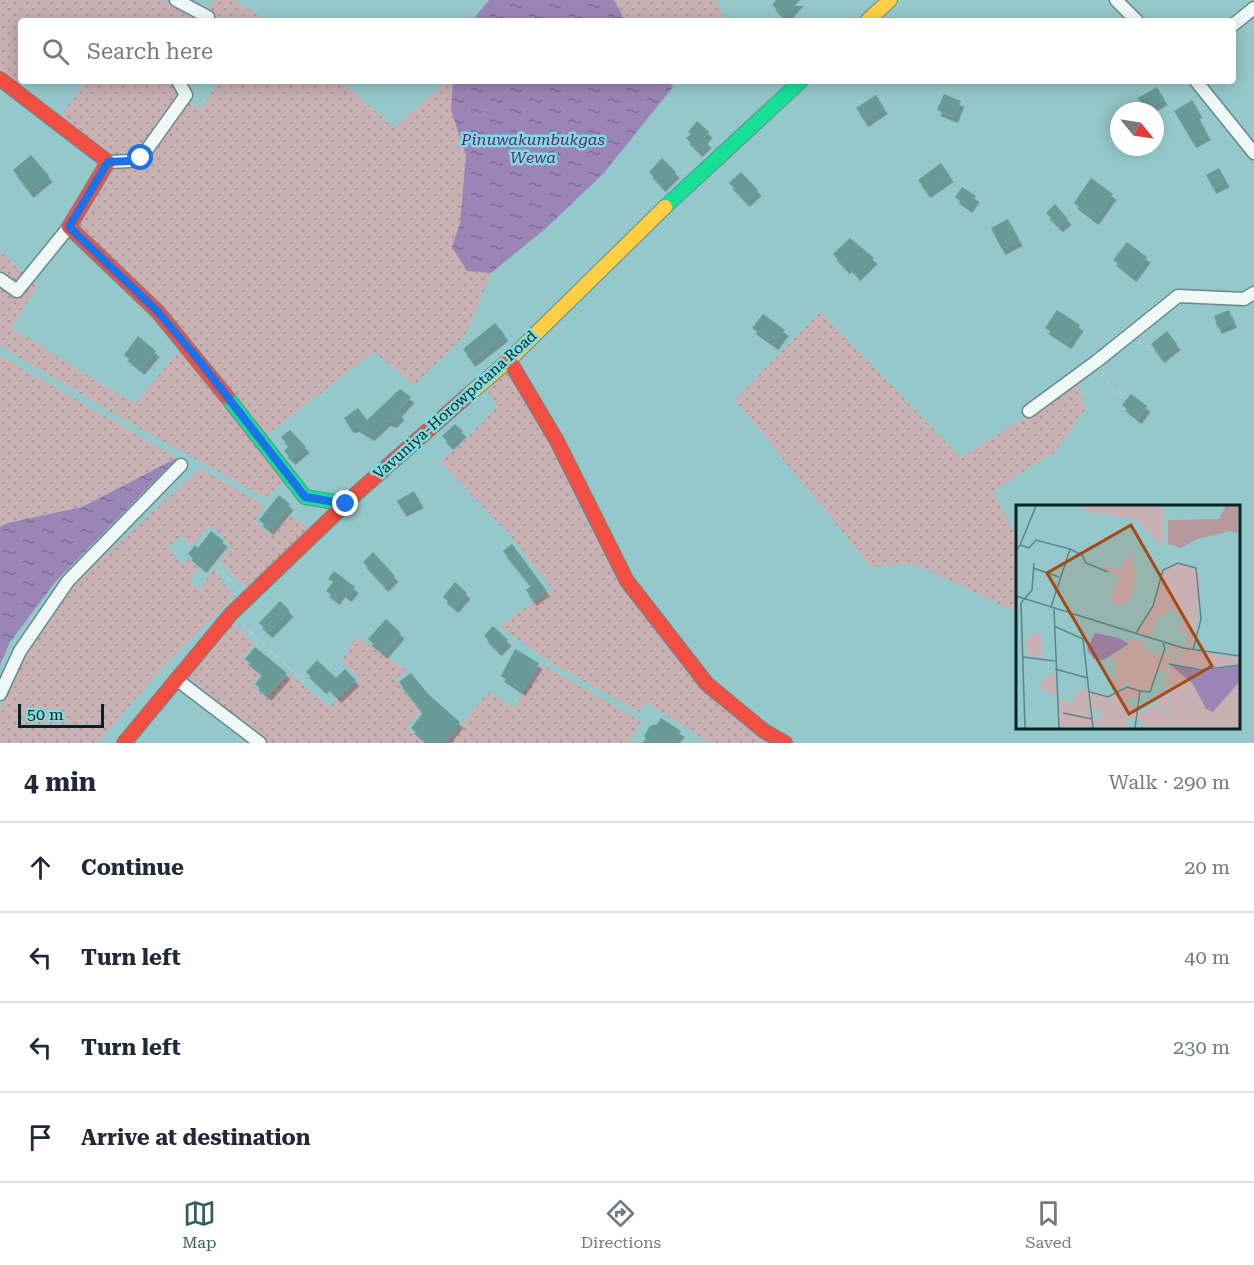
<!DOCTYPE html>
<html lang="en">
<head>
<meta charset="utf-8">
<style>
	body { margin:0; font-family:"Roboto Serif",serif; background:#f2f2f3; color:#1f2937 }
	.compass { position:absolute; left:1110px; top:102px; width:54px; height:54px; border-radius:50%; background:#fff; box-shadow:0 3px 15px #0003; rotate:120deg }
	.scale { position:absolute; left:18px; bottom:15px; width:86px; box-sizing:border-box; padding-left:6px; border:3px solid #052325; border-top:0; font-size:16px; line-height:21px; white-space:nowrap; color:#052325; -webkit-text-stroke:4px #7fdce0; paint-order:stroke }
	.stop { position:absolute; width:18px; height:18px; margin:-14px; border:4px solid #1a73e8; border-radius:50%; background:#fff }
	.stop.end { background:#1a73e8; border-color:#fff; box-shadow:0 2px 6px #0008 }
	.list { margin:0; padding:0; list-style:none }
	h2 { display:flex; justify-content:space-between; align-items:center; height:78px; margin:0; padding:0 24px; font-size:26px }
	h2 small { font-size:20px; font-weight:400; color:#747a83 }
	.list li { display:grid; grid-template-columns:39px 1fr auto; gap:18px; align-items:center; box-sizing:border-box; height:90px; padding:0 24px; border-top:2px solid #e0e1e3 }
	.list b { display:block; font-size:22px; white-space:nowrap }
	.list em { font-size:20px; font-style:normal; color:#747a83 }
	.icon { flex:none; width:33px; height:33px; fill:none; stroke:currentColor; stroke-width:2; stroke-linecap:round; stroke-linejoin:round }
	.map { position:relative; flex:none; width:1254px; height:743px; overflow:hidden }
	.search { position:absolute; background:#fff; box-shadow:0 3px 15px #0003; left:18px; right:18px; top:18px; height:66px; display:flex; align-items:center; gap:15px; box-sizing:border-box; padding:0 21px; border-radius:6px; color:#747a83; font-size:22px }
	.sheet { height:438px; background:#fff }
	nav { display:flex; justify-content:space-around; align-items:center; box-sizing:border-box; height:84px; border-top:2px solid #e0e1e3; background:#fff; font-size:16px; color:#747a83 }
	nav a { display:grid; justify-items:center; gap:3px }
	nav .on { color:#375d5f }
	.map>svg:first-child { display:block }
	.grass { fill:url(#grass-dots) }
	.water { fill:url(#water-ripples) }
	.building { fill:#679b98; filter:url(#shadow) }
	.lines { fill:none; stroke-linecap:round; stroke-linejoin:round }
	.street-casing { stroke:#668a8c; stroke-width:15 }
	.fast-casing { stroke:#668a8c; stroke-width:16 }
	.slow-casing { stroke:#668a8c; stroke-width:16 }
	.jam-casing { stroke:#668a8c; stroke-width:16 }
	.path { stroke:#b7c6c7; stroke-width:2; stroke-dasharray:6 3; stroke-linecap:butt }
	.street { stroke:#eff7f7; stroke-width:12 }
	.fast { stroke:#16e098; stroke-width:14 }
	.slow { stroke:#ffcf43; stroke-width:14 }
	.jam { stroke:#f24e42; stroke-width:14 }
	.route { stroke:#1a73e8; stroke-width:8 }
	.labels { text-anchor:middle; stroke-width:5; stroke-linejoin:round; paint-order:stroke }
	.street-label { font-size:15px; fill:#052325; stroke:#7fdce0 }
	.water-label { font-size:16px; font-style:italic; fill:#672378; stroke:#7fdce0 }
	.inset-road { fill:none; stroke:#5b8688; stroke-width:1.5 }
	.view { fill:#a44914; fill-opacity:0.15; stroke:#a44914; stroke-width:3 }
	.inset-edge { fill:none; stroke:#052325; stroke-width:3 }
</style>
</head>
<body>
<div class="map">
<svg width="1254" height="743" viewBox="0 0 1254 743">
	<defs>
		<pattern id="grass-dots" width="8" height="8" patternUnits="userSpaceOnUse" patternTransform="scale(1.5)"><rect width="8" height="8" fill="#c9b0b2"/><path d="M2 2h.1M6 6h.1" fill="none" stroke="#ab9799" stroke-width="1.8" stroke-linecap="round"/></pattern>
		<pattern id="water-ripples" width="26" height="14" patternUnits="userSpaceOnUse" patternTransform="scale(1.5)"><rect width="26" height="14" fill="#9b85b6"/><path d="M2 4q2-2 4 0t4 0M15 11q2-2 4 0t4 0" fill="none" stroke="#7c6c94"/></pattern>
		<filter id="shadow"><feDropShadow dx="3.5" dy="6" stdDeviation="0" flood-color="#0004"/></filter>
	</defs>
	<rect width="100%" height="100%" fill="#95c8ca"/>
	<g class="grass">
		<path d="M 0,0 L 163,0 L 202,21 L 21,21 L 21,81 L 17,86 L 0,72 Z"/>
		<path d="M 214,0 L 233,0 L 268,21 L 210,21 L 208,12 Z"/>
		<path d="M 614,0 L 711,0 L 717,2 L 725,21 L 625,21 Z"/>
		<path d="M 86,81 L 171,81 L 176,96 L 201,109 L 219,81 L 341,81 L 394,128 L 447,81 L 453,81 L 451,110 L 466,155 L 460,223 L 452,247 L 467,271 L 491,273 L 464,337 L 414,385 L 374,352 L 265,436 L 283,481 L 266,498 L 126,421 L 0,346 L 0,254 L 2,254 L 38,286 L 11,328 L 134,404 L 181,349 L 150,313 L 73,237 L 115,164 L 61,116 Z"/>
		<path d="M 820,312 L 961,458 L 1078,383 L 1085,409 L 1056,451 L 993,491 L 1017,539 L 1017,613 L 917,565 L 871,567 L 735,400 Z"/>
		<path d="M 0,356 L 177,458 L 82,507 L 8,523 L 0,527 Z"/>
		<path d="M 509,366 L 550,443 L 584,516 L 623,585 L 772,743 L 709,743 L 646,702 L 639,712 L 550,662 L 499,626 L 553,590 L 508,533 L 440,462 L 461,444 L 497,407 L 484,385 Z"/>
		<path d="M 200,469 L 264,505 L 255,521 L 270,535 L 288,515 L 312,530 L 245,588 L 219,560 L 232,547 L 211,525 L 195,543 L 191,544 L 180,537 L 167,547 L 182,565 L 187,560 L 198,566 L 189,583 L 201,590 L 213,568 L 234,597 L 162,668 L 98,743 L 0,743 L 0,708 L 24,655 L 71,586 Z"/>
		<path d="M 233,623 L 254,644 L 242,660 L 260,675 L 252,685 L 266,698 L 289,674 L 329,707 L 361,679 L 341,661 L 357,637 L 407,671 L 396,681 L 420,711 L 407,728 L 425,743 L 271,743 L 186,676 Z"/>
		<path d="M 541,664 L 642,722 L 628,743 L 447,743 L 488,692 L 514,708 Z"/>
	</g>
	<g class="water">
		<path d="M 489,0 L 614,0 L 625,21 L 472,21 Z"/>
		<path d="M 453,81 L 667,81 L 673,87 L 603,174 L 545,229 L 491,273 L 467,271 L 452,247 L 460,223 L 466,155 L 451,110 Z"/>
		<path d="M 177,458 L 56,581 L 10,642 L 0,665 L 0,527 L 8,523 L 82,507 Z"/>
	</g>
	<g class="building">
		<path d="M 776,0 L 800,0 L 785,17 L 772,5 Z"/>
		<path d="M 1157,87 L 1164,99 L 1145,110 L 1138,98 Z"/>
		<path d="M 944,94 L 961,101 L 954,117 L 937,110 Z"/>
		<path d="M 876,95 L 884,108 L 865,121 L 856,108 Z"/>
		<path d="M 1192,100 L 1199,112 L 1196,113 L 1207,134 L 1193,142 L 1174,111 Z"/>
		<path d="M 697,121 L 709,132 L 704,138 L 708,142 L 699,151 L 686,138 L 691,134 L 688,132 Z"/>
		<path d="M 31,155 L 49,176 L 30,192 L 13,170 Z"/>
		<path d="M 662,158 L 676,172 L 662,186 L 649,172 Z"/>
		<path d="M 941,163 L 950,176 L 927,192 L 918,180 Z"/>
		<path d="M 1219,168 L 1226,181 L 1213,188 L 1206,175 Z"/>
		<path d="M 741,172 L 758,190 L 746,201 L 729,183 Z"/>
		<path d="M 1091,178 L 1113,194 L 1095,219 L 1074,203 Z"/>
		<path d="M 962,187 L 976,196 L 969,207 L 955,197 Z"/>
		<path d="M 1055,204 L 1068,219 L 1059,226 L 1046,213 Z"/>
		<path d="M 1008,219 L 1019,240 L 1002,249 L 991,228 Z"/>
		<path d="M 850,238 L 874,258 L 857,275 L 849,266 L 846,268 L 833,254 Z"/>
		<path d="M 1127,242 L 1147,257 L 1133,276 L 1113,260 Z"/>
		<path d="M 1057,310 L 1080,325 L 1068,343 L 1045,328 Z"/>
		<path d="M 1229,310 L 1233,322 L 1218,328 L 1214,316 Z"/>
		<path d="M 763,314 L 785,330 L 775,344 L 752,328 Z"/>
		<path d="M 495,323 L 505,335 L 472,361 L 463,349 Z"/>
		<path d="M 1167,331 L 1177,344 L 1161,357 L 1151,344 Z"/>
		<path d="M 138,336 L 156,351 L 141,369 L 124,355 Z"/>
		<path d="M 400,389 L 411,397 L 398,411 L 401,414 L 393,422 L 387,420 L 371,435 L 356,426 L 350,427 L 344,418 L 358,408 L 367,420 Z"/>
		<path d="M 1131,394 L 1147,406 L 1138,418 L 1122,405 Z"/>
		<path d="M 455,424 L 463,431 L 450,444 L 442,436 Z"/>
		<path d="M 290,430 L 306,447 L 292,459 L 284,451 L 289,446 L 281,437 Z"/>
		<path d="M 414,491 L 420,502 L 403,511 L 397,501 Z"/>
		<path d="M 279,495 L 290,504 L 270,529 L 259,520 Z"/>
		<path d="M 211,531 L 224,541 L 203,567 L 188,554 L 195,545 L 198,548 Z"/>
		<path d="M 512,544 L 546,590 L 533,600 L 526,590 L 531,586 L 503,551 Z"/>
		<path d="M 373,552 L 395,576 L 385,586 L 363,562 Z"/>
		<path d="M 334,571 L 355,587 L 348,596 L 342,591 L 336,599 L 326,591 L 333,582 L 328,579 Z"/>
		<path d="M 455,582 L 467,593 L 455,607 L 443,597 Z"/>
		<path d="M 280,601 L 290,611 L 269,632 L 259,623 Z"/>
		<path d="M 386,619 L 401,633 L 384,653 L 368,639 Z"/>
		<path d="M 493,626 L 508,640 L 498,650 L 484,636 Z"/>
		<path d="M 255,647 L 287,673 L 268,695 L 255,684 L 263,674 L 245,659 Z"/>
		<path d="M 515,649 L 539,663 L 522,690 L 501,676 Z"/>
		<path d="M 317,660 L 336,678 L 345,669 L 356,680 L 338,697 L 326,685 L 323,688 L 306,672 Z"/>
		<path d="M 411,673 L 429,695 L 460,722 L 443,743 L 429,743 L 411,728 L 423,713 L 399,682 Z"/>
		<path d="M 661,718 L 681,731 L 672,743 L 642,743 L 646,739 L 644,736 L 650,726 L 657,724 Z"/>
	</g>
	<g class="lines">
		<defs>
			<g id="street">
				<path d="M 176,0 L 208,17 L 206,21"/>
				<path d="M 1116,0 L 1137,21"/>
				<path d="M 1233,25 L 1254,8"/>
				<path d="M 1196,81 L 1254,153"/>
				<path d="M 108,162 L 130,161 L 141,158 L 186,95 L 178,81"/>
				<path d="M 0,279 L 17,291 L 69,227"/>
				<path d="M 1029,411 L 1097,361 L 1178,296 L 1244,299 L 1254,293"/>
				<path d="M 176,679 L 260,743"/>
				<path d="M 0,694 L 20,651 L 68,581 L 181,465"/>
			</g>
			<g id="fast">
				<path d="M 665,207 L 801,81"/>
				<path d="M 227,397 L 305,497 L 346,504"/>
			</g>
			<g id="slow">
				<path d="M 867,21 L 890,0"/>
				<path d="M 467,396 L 509,360 L 665,207"/>
			</g>
			<g id="jam">
				<path d="M 0,79 L 108,162 L 69,227 L 158,312 L 227,397"/>
				<path d="M 509,360 L 557,441 L 627,581 L 707,684 L 764,731 L 785,743"/>
				<path d="M 124,743 L 231,614 L 357,493 L 467,396"/>
			</g>
		</defs>
		<use href="#street" class="street-casing"/>
		<use href="#fast" class="fast-casing"/>
		<use href="#slow" class="slow-casing"/>
		<use href="#jam" class="jam-casing"/>
		<g class="path">
			<path d="M 1137,342 L 1149,347"/>
			<path d="M 1102,372 L 1114,391 L 1124,394"/>
			<path d="M 216,563 L 235,587"/>
			<path d="M 242,624 L 304,682"/>
		</g>
		<use href="#street" class="street"/>
		<use href="#fast" class="fast"/>
		<use href="#slow" class="slow"/>
		<use href="#jam" class="jam"/>
	</g>
	<g class="lines">
		<path class="route" d="M 141,158 L 130,161 L 108,162 L 69,227 L 158,312 L 201,363 L 305,497 L 346,504"/>
	</g>
	<g class="labels">
		<g class="street-label">
			<text transform="translate(455 405) rotate(-42)" y="5">Vavuniya-Horowpotana Road</text>
		</g>
		<g class="water-label">
			<text x="533" y="145">Pinuwakumbukgas<tspan x="533" dy="18">Wewa</tspan></text>
		</g>
	</g>
	<g transform="translate(1016 505)">
		<rect width="224" height="224" fill="#95c8ca"/>
		<path d="M 61,1 L 142,1 L 148,5 L 148,38 L 141,38 L 121,15 L 82,8 L 81,11 ZM 115,46 L 120,75 L 110,101 L 94,97 L 102,72 L 86,63 L 95,61 L 103,66 ZM 162,58 L 180,64 L 183,69 L 184,96 L 174,99 L 184,97 L 176,144 L 167,142 L 174,134 L 170,133 L 171,126 L 161,128 L 169,111 L 159,109 L 159,105 L 151,105 L 151,112 L 143,109 L 136,130 L 121,128 L 138,101 L 146,67 ZM 120,135 L 129,138 L 128,144 L 146,151 L 148,146 L 152,151 L 155,146 L 152,140 L 163,143 L 158,151 L 163,155 L 164,144 L 223,153 L 223,159 L 185,164 L 152,156 L 151,202 L 146,207 L 151,207 L 151,221 L 149,223 L 120,223 L 127,223 L 128,218 L 120,216 L 122,208 L 129,209 L 133,200 L 143,203 L 141,192 L 142,186 L 149,186 L 149,168 L 140,166 L 135,185 L 124,186 L 122,195 L 112,194 L 111,200 L 121,202 L 119,214 L 112,213 L 111,223 L 78,221 L 77,213 L 85,213 L 86,207 L 77,206 L 75,188 L 102,191 L 102,185 L 112,183 L 112,179 L 105,179 L 105,183 L 97,185 L 101,157 L 92,153 L 111,142 L 112,136 ZM 153,159 L 177,179 L 190,204 L 223,177 L 223,223 L 177,223 L 179,218 L 175,223 L 152,222 ZM 35,168 L 39,168 L 41,191 L 24,185 L 28,172 L 35,172 ZM 69,181 L 72,181 L 76,223 L 44,222 L 43,196 L 58,198 L 59,185 L 67,186 Z" fill="#c9b0b2"/>
		<path d="M 210,1 L 223,1 L 221,29 L 215,26 L 181,34 L 165,43 L 152,39 L 152,15 L 203,14 Z" fill="#b5999b"/>
		<path d="M 20,128 L 27,132 L 25,153 L 11,150 L 10,135 Z" fill="#c9b0b2"/>
		<path d="M 79,128 L 103,133 L 113,139 L 87,155 L 78,154 L 71,145 ZM 153,159 L 184,166 L 223,161 L 223,177 L 197,207 L 190,204 L 177,179 Z" fill="#9b85b6"/>
		<path class="inset-road" d="M 4,40 L 20,1M 54,44 L 66,50 L 70,58 L 92,67M 0,46 L 4,40 L 13,43 L 20,35 L 54,44 L 35,102M 17,63 L 43,72M 0,91 L 167,143 L 224,151M 38,104 L 43,223M 38,121 L 67,134 L 77,223M 120,128 L 137,101 L 147,65 L 162,58 L 180,63 L 185,114 L 177,145M 7,152 L 39,156M 153,159 L 185,165 L 224,160M 39,164 L 72,173M 74,187 L 92,192 L 111,182 L 124,186M 47,208 L 76,214M 9,223 L 5,98 L 16,85 L 18,58M 119,223 L 124,186 L 134,187 L 149,143 L 147,138"/>
		<path class="view" d="M 115,20 L 196,161 L 113,209 L 31,68 Z"/>
		<rect width="224" height="224" class="inset-edge"/>
	</g>
</svg>
<svg class="compass" viewBox="-18 -18 36 36"><path d="M0-13l5 13h-10z" fill="#e53935"/><path d="M0 13l5-13h-10z" fill="#747a83"/></svg>
<div class="scale">50 m</div>
<div class="stop" style="left:141px;top:158px"></div>
<div class="stop end" style="left:346px;top:504px"></div>
<div class="search"><svg class="icon" aria-label="search" viewBox="0 0 24 24"><circle cx="10" cy="10" r="6"/><path d="M15 15l6 6"/></svg>Search here</div>
</div>
<section class="sheet">
<h2>4 min<small>Walk · 290 m</small></h2>
<ul class="list">
<li><svg class="icon" aria-label="ahead" viewBox="0 0 24 24"><path d="M12 20V5M6 11l6-6 6 6"/></svg><div><b>Continue</b></div><em>20 m</em></li>
<li><svg class="icon" aria-label="left" viewBox="0 0 24 24"><path d="M17 20v-9H6M10 6l-5 5 5 5"/></svg><div><b>Turn left</b></div><em>40 m</em></li>
<li><svg class="icon" aria-label="left" viewBox="0 0 24 24"><path d="M17 20v-9H6M10 6l-5 5 5 5"/></svg><div><b>Turn left</b></div><em>230 m</em></li>
<li><svg class="icon" aria-label="arrive" viewBox="0 0 24 24"><path d="M6 21V4h12l-3 4 3 4H6"/></svg><div><b>Arrive at destination</b></div></li>
</ul>
</section>
<nav>
<a class="on"><svg class="icon" aria-label="map" viewBox="0 0 24 24"><path d="M3 6l6-2 6 2 6-2v14l-6 2-6-2-6 2zM9 4v14M15 6v14"/></svg>Map</a>
<a><svg class="icon" aria-label="directions" viewBox="0 0 24 24"><path d="M12 3l9 9-9 9-9-9zM9 14v-3h6M13 9l2 2-2 2"/></svg>Directions</a>
<a><svg class="icon" aria-label="saved" viewBox="0 0 24 24"><path d="M7 4h10v16l-5-4-5 4z"/></svg>Saved</a>
</nav>
</body>
</html>
